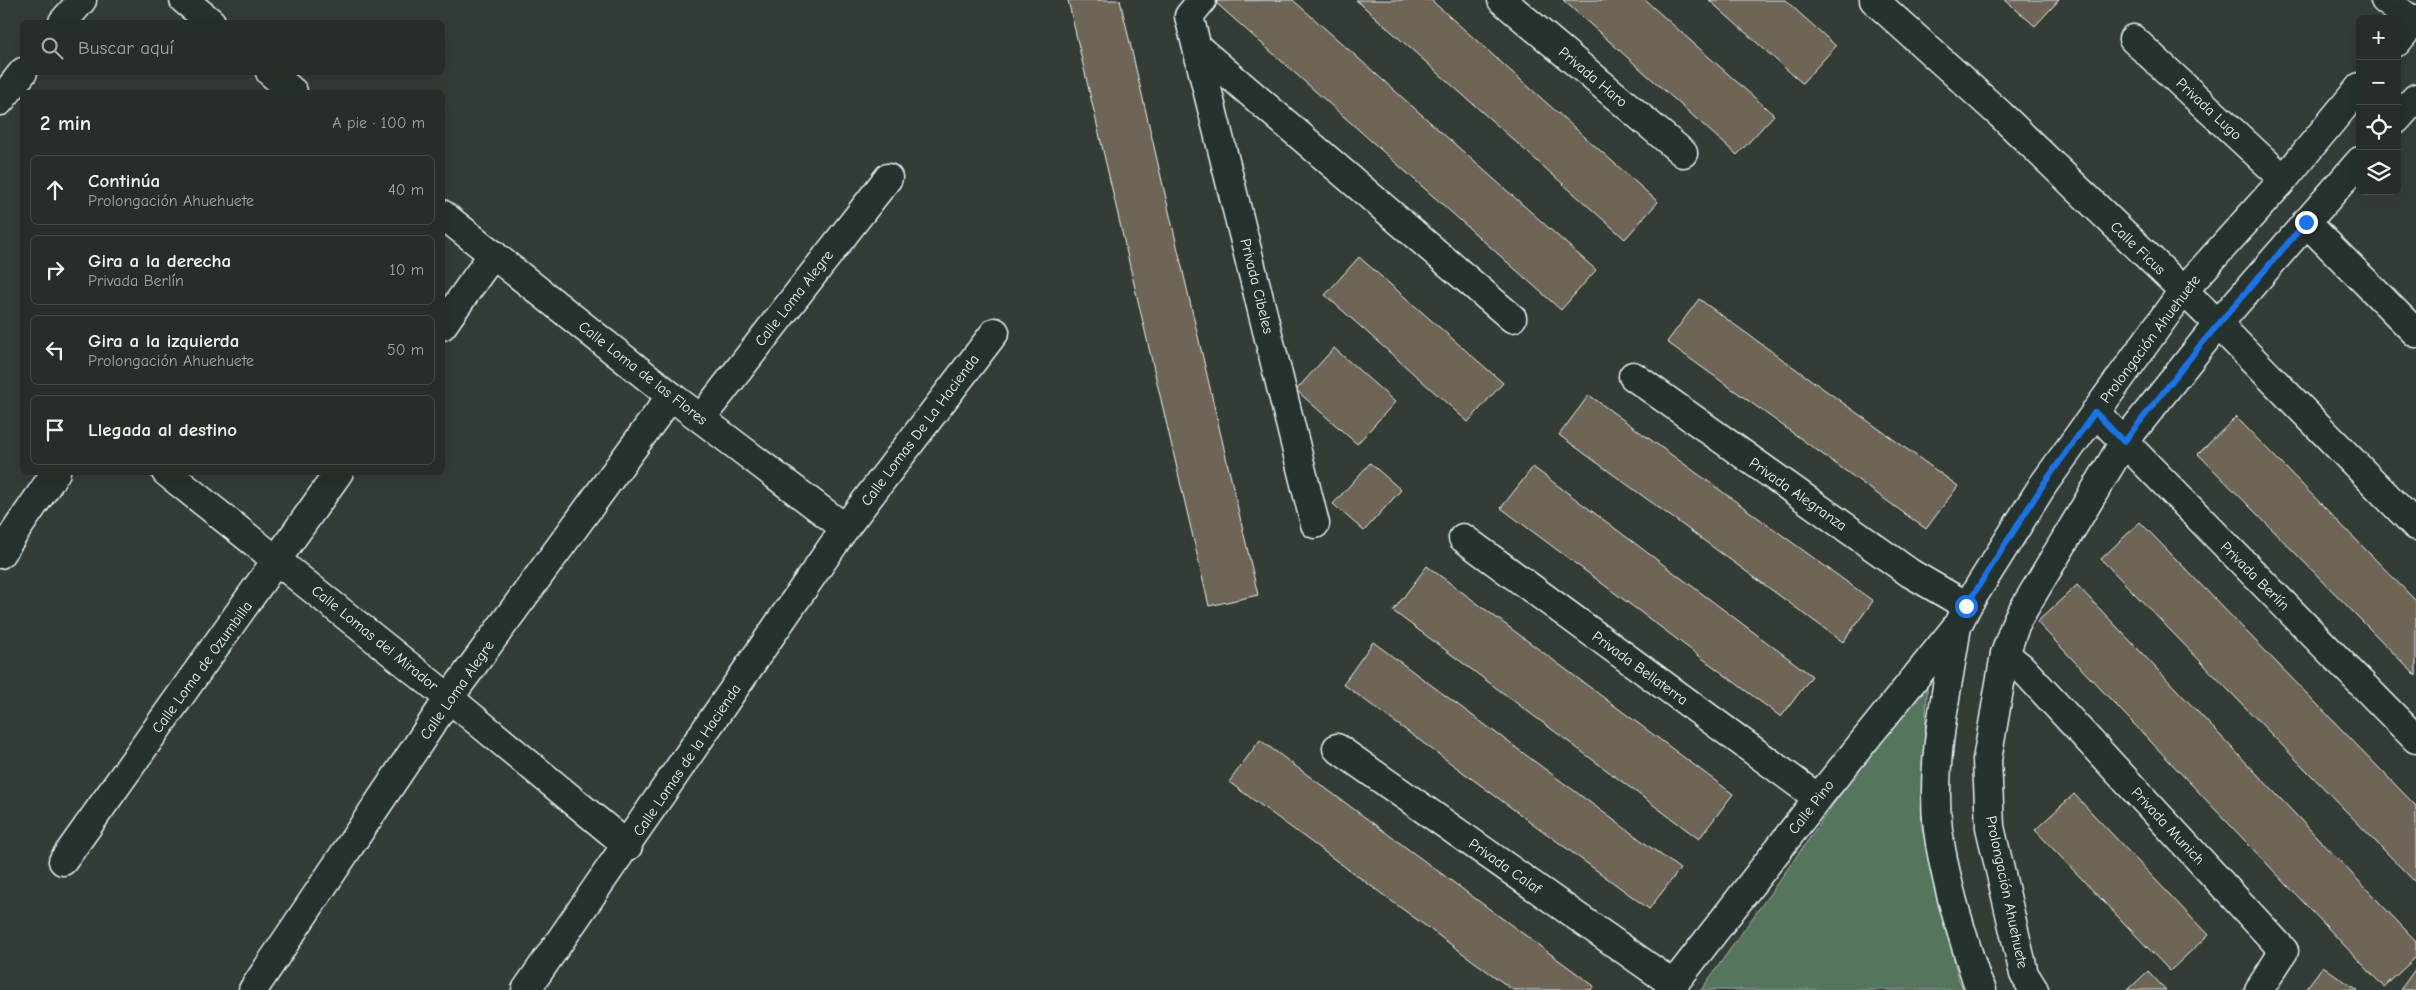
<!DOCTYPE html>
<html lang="es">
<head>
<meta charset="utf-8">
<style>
	body { margin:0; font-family:"Comic Neue",sans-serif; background:#2f3630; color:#f1f3f6 }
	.controls { position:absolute; right:15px; top:15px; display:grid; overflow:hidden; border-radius:8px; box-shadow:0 5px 20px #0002 }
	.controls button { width:45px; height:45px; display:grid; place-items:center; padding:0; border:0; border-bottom:1px solid #434a45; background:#272e28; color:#f1f3f6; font:25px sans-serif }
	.stop { position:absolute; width:15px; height:15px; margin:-11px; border:4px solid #1a73e8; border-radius:50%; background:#fff }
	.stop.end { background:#1a73e8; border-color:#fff; box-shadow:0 1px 5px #0008 }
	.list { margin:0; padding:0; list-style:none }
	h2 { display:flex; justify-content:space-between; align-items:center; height:65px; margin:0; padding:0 20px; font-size:21px }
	h2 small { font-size:16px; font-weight:400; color:#a4a8a8 }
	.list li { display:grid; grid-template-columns:32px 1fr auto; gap:15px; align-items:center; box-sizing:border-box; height:70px; margin:0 10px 10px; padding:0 10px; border:1px solid #434a45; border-radius:8px }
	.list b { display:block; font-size:19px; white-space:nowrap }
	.list p { margin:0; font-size:16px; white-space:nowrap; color:#a4a8a8 }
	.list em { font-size:16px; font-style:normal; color:#a4a8a8 }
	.icon { flex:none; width:28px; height:28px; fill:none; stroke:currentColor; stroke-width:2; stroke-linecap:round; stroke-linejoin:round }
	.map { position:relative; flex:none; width:2416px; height:990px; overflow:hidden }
	.search { position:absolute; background:#272e28; box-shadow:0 5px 20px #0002; left:20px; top:20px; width:425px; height:55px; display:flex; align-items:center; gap:12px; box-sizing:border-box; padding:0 18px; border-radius:8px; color:#a4a8a8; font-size:19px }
	.panel { position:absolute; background:#272e28; box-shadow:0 5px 20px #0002; left:20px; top:90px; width:425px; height:385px; border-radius:8px }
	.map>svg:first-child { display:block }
	.green { fill:#55745d; stroke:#9eb2aa }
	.building { fill:#6e6557; stroke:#e8f1f8 }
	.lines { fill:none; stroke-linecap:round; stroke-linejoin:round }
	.minor-casing { stroke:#e8f1f8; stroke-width:31 }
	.minor { stroke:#26332d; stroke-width:28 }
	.route { stroke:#1a73e8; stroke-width:6 }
	.labels { text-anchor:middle; stroke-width:4; stroke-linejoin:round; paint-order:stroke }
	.street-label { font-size:15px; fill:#e8f1f8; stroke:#26332d }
</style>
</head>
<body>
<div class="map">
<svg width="2416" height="990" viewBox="0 0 2416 990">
	<rect width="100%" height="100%" fill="#343d35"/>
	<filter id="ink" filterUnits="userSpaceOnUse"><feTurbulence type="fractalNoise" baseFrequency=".02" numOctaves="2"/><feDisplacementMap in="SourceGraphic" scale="10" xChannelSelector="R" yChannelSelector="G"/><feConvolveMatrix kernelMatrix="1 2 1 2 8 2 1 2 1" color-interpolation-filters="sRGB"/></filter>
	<g filter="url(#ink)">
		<path class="green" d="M 1928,672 L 1921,825 L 1959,980 L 1964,990 L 1701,990 Z"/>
		<g class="building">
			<path d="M 1068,0 L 1120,0 L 1258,595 L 1209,606 Z"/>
			<path d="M 1293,0 L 1596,270 L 1561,310 L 1214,1 Z"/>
			<path d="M 1356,0 L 1431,0 L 1658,202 L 1625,239 Z"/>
			<path d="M 1563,0 L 1645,0 L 1774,115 L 1737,155 Z"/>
			<path d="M 1709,0 L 1785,0 L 1836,46 L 1802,83 Z"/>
			<path d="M 2005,0 L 2059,0 L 2035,26 Z"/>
			<path d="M 1359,257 L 1503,383 L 1468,422 L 1325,295 Z"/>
			<path d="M 1699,299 L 1958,486 L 1926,529 L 1667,342 Z"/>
			<path d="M 1334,348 L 1395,402 L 1357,444 L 1296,390 Z"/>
			<path d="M 1589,395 L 1873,601 L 1843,642 L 1559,435 Z"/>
			<path d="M 2236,417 L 2416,601 L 2416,676 L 2198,454 Z"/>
			<path d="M 1370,463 L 1401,490 L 1364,531 L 1333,504 Z"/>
			<path d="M 1533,467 L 1812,676 L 1781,717 L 1501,508 Z"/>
			<path d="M 2140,522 L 2416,806 L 2416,883 L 2101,559 Z"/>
			<path d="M 1427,566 L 1733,794 L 1699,839 L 1393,611 Z"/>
			<path d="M 2077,585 L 2416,941 L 2416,957 L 2384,987 L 2037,622 Z"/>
			<path d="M 1373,642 L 1680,869 L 1649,909 L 1343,684 Z"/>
			<path d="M 1260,740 L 1594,986 L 1591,990 L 1513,990 L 1229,782 Z"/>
			<path d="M 2074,794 L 2208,935 L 2170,971 L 2035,830 Z"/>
			<path d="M 2323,966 L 2357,990 L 2305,990 Z"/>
			<path d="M 2416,968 L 2416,990 L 2400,990 Z"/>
			<path d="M 2148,971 L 2166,990 L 2128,990 Z"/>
		</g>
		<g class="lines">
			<defs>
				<g id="minor">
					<path d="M 184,0 L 211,22"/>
					<path d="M 1202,0 L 1189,16 L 1315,524"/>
					<path d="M 1502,0 L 1683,153"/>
					<path d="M 1874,0 L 2001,115 L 2218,324 L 2416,526"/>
					<path d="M 2385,0 L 2414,22"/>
					<path d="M 63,22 L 82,0"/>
					<path d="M 2133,39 L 2284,179"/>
					<path d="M 2397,42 L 2416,19"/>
					<path d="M 1198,48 L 1512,318"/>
					<path d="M 270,72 L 293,92"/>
					<path d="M 0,101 L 23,72"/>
					<path d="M 2397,119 L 2416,98"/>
					<path d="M 442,214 L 671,396 L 845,528"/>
					<path d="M 2306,222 L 2416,333"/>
					<path d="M 442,326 L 493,254"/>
					<path d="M 1633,376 L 1910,573 L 1967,606"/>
					<path d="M 2095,412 L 2416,739"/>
					<path d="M 701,418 L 888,178"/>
					<path d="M 166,472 L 449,698 L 628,846"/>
					<path d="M 1463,538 L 1818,798"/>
					<path d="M 0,554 L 56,472"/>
					<path d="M 2005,654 L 2021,667 L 2284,951 L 2259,990"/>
					<path d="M 1337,748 L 1673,984"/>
					<path d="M 63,861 L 339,472"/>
					<path d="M 253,990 L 449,698 L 671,396"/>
					<path d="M 526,990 L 845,528 L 995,332"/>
					<path d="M 1669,990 L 1818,798 L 1957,626"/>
					<path d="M 1982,990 L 1977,981 C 1961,931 1945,882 1938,830 C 1930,763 1947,692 1957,626 L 1967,606 L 2043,485 L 2183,291 L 2284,179 L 2360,87"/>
					<path d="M 2034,990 L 2024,974 L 1990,827 L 1987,760 L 2005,654 L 2017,620 L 2124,442 L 2218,324 L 2360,161"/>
				</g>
			</defs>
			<use href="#minor" class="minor-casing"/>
			<use href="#minor" class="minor"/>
		</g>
	</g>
	<g class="lines" filter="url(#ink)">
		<path class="route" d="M 1966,606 L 2043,485 L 2095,412 L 2124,442 L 2198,348 L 2306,222"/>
	</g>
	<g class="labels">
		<g class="street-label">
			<text transform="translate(1593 77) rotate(40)" y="5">Privada Haro</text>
			<text transform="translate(2209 109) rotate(43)" y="5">Privada Lugo</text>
			<text transform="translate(2138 248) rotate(44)" y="5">Calle Ficus</text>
			<text transform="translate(1257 286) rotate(76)" y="5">Privada Cibeles</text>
			<text transform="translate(794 298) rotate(-52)" y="5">Calle Loma Alegre</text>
			<text transform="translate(2150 339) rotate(-53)" y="5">Prolongación Ahuehuete</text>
			<text transform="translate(643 373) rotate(38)" y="5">Calle Loma de las Flores</text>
			<text transform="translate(920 430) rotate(-53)" y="5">Calle Lomas De La Hacienda</text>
			<text transform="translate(1798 494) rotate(35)" y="5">Privada Alegranza</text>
			<text transform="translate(2255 576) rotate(45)" y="5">Privada Berlín</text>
			<text transform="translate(375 638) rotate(39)" y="5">Calle Lomas del Mirador</text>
			<text transform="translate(202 667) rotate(-54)" y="5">Calle Loma de Ozumbilla</text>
			<text transform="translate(1640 668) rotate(36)" y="5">Privada Bellaterra</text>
			<text transform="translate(457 690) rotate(-55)" y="5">Calle Loma Alegre</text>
			<text transform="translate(687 760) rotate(-56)" y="5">Calle Lomas de la Hacienda</text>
			<text transform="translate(1811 807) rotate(-52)" y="5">Calle Pino</text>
			<text transform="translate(2168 826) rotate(47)" y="5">Privada Munich</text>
			<text transform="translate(1505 866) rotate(35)" y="5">Privada Calaf</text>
			<text transform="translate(2007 892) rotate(78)" y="5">Prolongación Ahuehuete</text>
		</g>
	</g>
</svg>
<div class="controls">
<button>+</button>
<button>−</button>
<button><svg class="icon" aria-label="locate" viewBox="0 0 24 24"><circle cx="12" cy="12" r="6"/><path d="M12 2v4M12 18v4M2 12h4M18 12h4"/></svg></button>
<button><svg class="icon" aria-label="layers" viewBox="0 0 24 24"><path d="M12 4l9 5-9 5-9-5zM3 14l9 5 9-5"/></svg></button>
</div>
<div class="stop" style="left:1966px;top:606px"></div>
<div class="stop end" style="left:2306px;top:222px"></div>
<div class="search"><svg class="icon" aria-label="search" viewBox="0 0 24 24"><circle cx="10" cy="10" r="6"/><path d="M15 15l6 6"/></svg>Buscar aquí</div>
<section class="panel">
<h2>2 min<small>A pie · 100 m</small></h2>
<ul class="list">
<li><svg class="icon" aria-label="ahead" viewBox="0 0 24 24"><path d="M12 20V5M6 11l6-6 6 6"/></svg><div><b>Continúa</b><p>Prolongación Ahuehuete</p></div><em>40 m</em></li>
<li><svg class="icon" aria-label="right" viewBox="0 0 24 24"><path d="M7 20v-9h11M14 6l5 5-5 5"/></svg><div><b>Gira a la derecha</b><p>Privada Berlín</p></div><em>10 m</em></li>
<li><svg class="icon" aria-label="left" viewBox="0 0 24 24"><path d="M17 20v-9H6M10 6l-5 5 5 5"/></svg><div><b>Gira a la izquierda</b><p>Prolongación Ahuehuete</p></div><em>50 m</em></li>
<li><svg class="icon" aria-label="arrive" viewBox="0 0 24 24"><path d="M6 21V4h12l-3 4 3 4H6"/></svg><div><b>Llegada al destino</b></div></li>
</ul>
</section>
</div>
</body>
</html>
